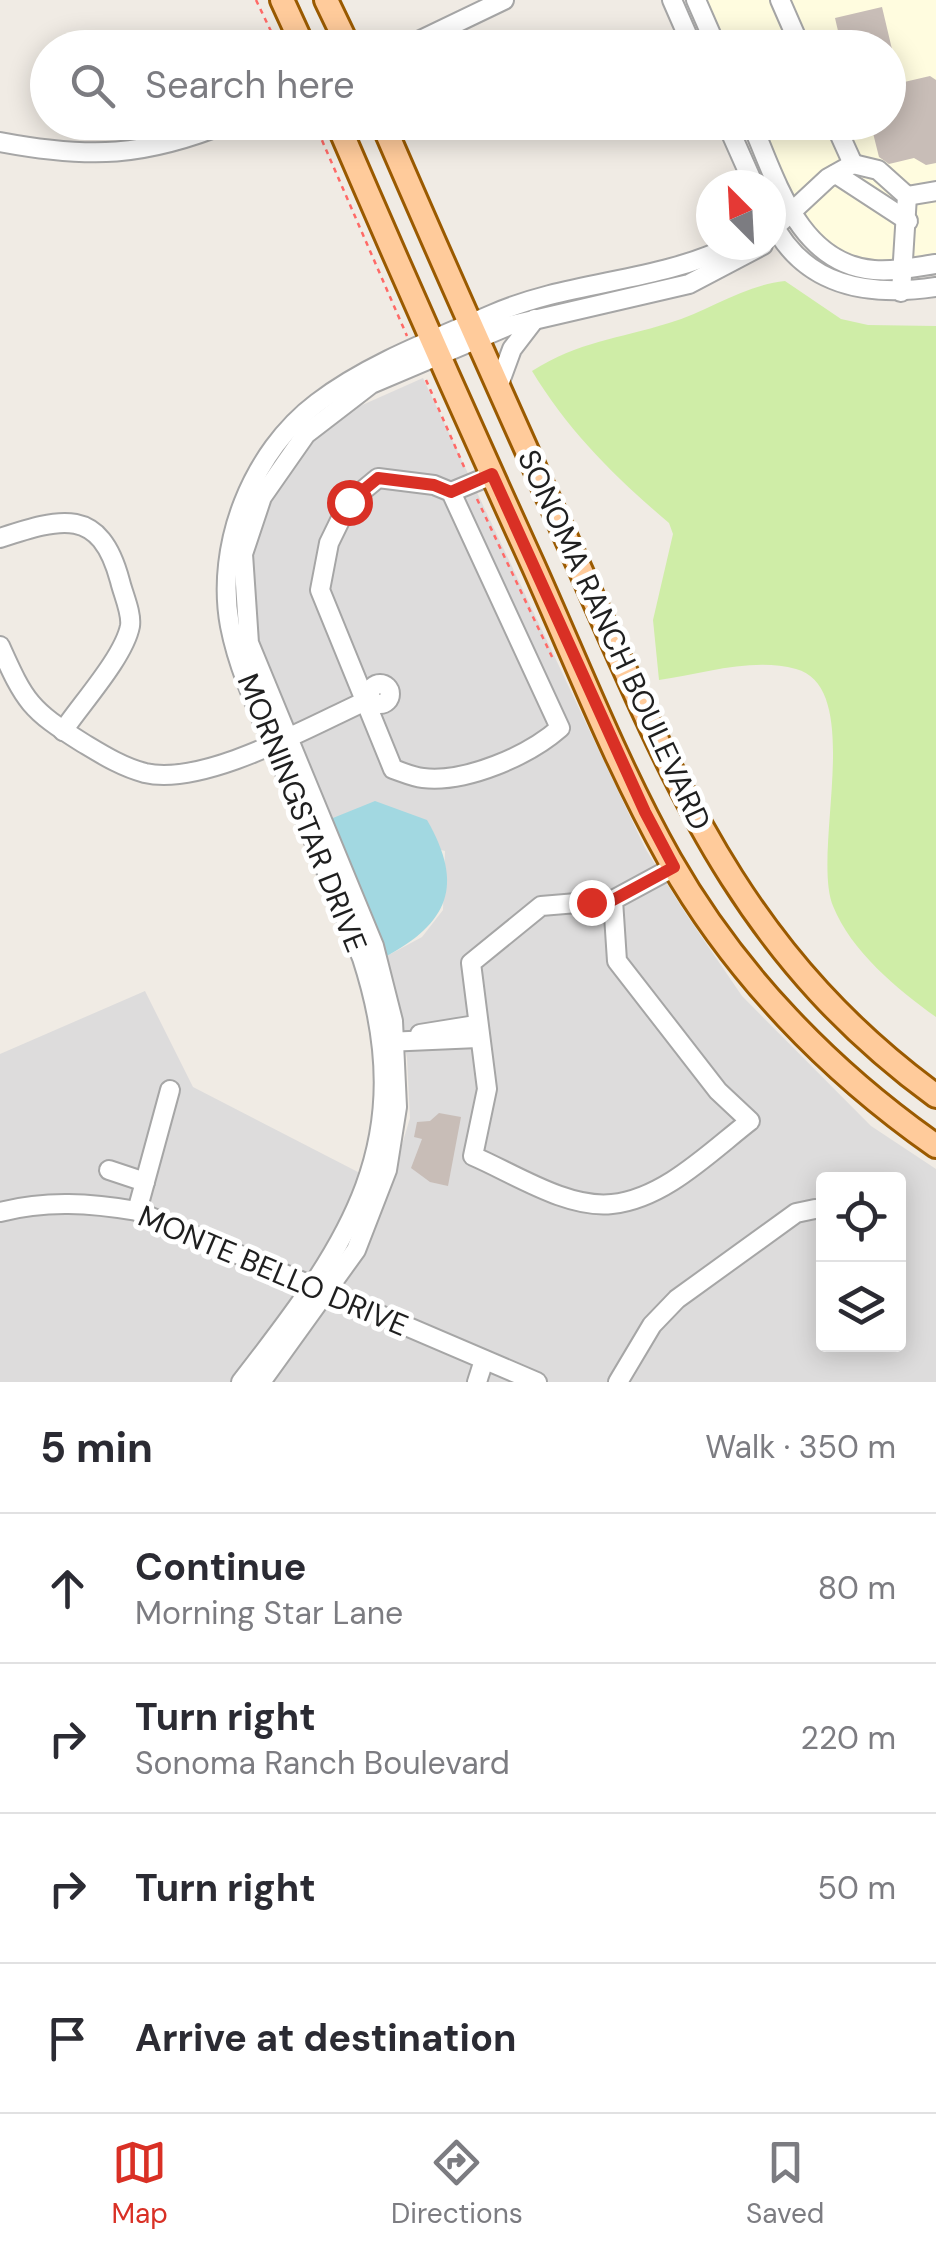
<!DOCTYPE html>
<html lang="en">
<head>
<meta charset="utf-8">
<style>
	body { margin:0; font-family:"DM Sans",sans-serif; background:#f7f7f7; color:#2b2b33 }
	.controls { position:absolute; right:30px; bottom:30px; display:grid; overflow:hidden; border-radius:10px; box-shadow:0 5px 25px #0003 }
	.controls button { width:90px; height:90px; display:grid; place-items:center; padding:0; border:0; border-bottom:2px solid #e1e1e2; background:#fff; color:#2b2b33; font:50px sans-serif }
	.compass { position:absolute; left:696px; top:170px; width:90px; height:90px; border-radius:50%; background:#fff; box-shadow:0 5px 25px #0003; rotate:336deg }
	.stop { position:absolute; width:30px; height:30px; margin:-22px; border:8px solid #d93025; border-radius:50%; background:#fff }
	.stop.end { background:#d93025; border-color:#fff; box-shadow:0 2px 10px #0008 }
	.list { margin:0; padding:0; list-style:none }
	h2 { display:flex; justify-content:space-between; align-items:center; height:130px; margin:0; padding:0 40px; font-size:42px }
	h2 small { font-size:32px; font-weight:400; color:#7c7c81 }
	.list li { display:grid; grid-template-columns:65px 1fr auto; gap:30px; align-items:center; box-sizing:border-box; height:150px; padding:0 40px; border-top:2px solid #e1e1e2 }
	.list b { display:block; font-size:38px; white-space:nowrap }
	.list p { margin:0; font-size:32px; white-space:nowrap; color:#7c7c81 }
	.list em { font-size:32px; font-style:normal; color:#7c7c81 }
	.icon { flex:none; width:55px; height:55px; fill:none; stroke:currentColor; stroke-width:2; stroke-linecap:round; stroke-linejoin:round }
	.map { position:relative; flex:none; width:936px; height:1382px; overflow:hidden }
	.search { position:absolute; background:#fff; box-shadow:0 5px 25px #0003; left:30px; right:30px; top:30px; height:110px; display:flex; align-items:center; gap:25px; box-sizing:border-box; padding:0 35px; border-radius:55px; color:#7c7c81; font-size:38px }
	.sheet { height:730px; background:#fff }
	nav { display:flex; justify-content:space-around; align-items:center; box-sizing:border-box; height:140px; border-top:2px solid #e1e1e2; background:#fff; font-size:28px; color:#7c7c81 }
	nav a { display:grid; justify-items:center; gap:5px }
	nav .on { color:#d93025 }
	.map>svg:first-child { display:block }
	.residential { fill:#dddcdc; fill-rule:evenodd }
	.education { fill:#fffcdf }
	.grass { fill:#cfeda7 }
	.water { fill:#a2d8e1 }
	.building { fill:#c8bdb7 }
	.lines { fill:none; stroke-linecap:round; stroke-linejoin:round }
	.minor-casing { stroke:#a6a6a6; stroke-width:22 }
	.major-casing { stroke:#9a5a00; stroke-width:28 }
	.path { stroke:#ff6a67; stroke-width:2.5; stroke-dasharray:5 5; stroke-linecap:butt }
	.minor { stroke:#fff; stroke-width:18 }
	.major { stroke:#ffcb9b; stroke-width:22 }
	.route { stroke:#d93025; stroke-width:12 }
	.labels { text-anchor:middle; stroke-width:10; stroke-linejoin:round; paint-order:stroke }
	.street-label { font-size:30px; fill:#1f1f1f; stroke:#fff }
</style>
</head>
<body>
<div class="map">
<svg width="936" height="1382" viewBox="0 0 936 1382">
	<rect width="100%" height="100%" fill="#f0ebe4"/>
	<path class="residential" d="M 423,378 L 645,848 L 682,908 L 742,996 L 871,1126 L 936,1169 L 936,1382 L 0,1382 L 0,1054 L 145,991 L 193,1087 L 389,1188 L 410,1118 L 407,1058 L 385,957 L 422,937 L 443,910 L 445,851 L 328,820 L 254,644 L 247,562 L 265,498 L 309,445 L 342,414 ZM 824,1180 L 898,1180 L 898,1344 L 824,1344 Z"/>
	<path class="education" d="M 706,0 L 936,0 L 936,257 L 881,263 L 863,260 L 827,243 L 798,209 L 760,123 L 888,122 L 888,48 L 727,47 Z"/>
	<path class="grass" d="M 785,281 L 841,319 L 868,325 L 936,326 L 936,1017 C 897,989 851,951 833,906 C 811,852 866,688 796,669 C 753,657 702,674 659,680 L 653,620 L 673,534 L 669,523 C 616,478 569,432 532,371 C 580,341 618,339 669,323 C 709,311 744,285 785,281 Z"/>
	<path class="water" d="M 375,801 L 427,820 C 465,886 448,923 385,957 L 328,820 Z"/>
	<g class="building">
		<path d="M 882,7 L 900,83 L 930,76 L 936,80 L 936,163 L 926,165 L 914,158 L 889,164 L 879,157 L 873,133 L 857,122 L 888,122 L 888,48 L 842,48 L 835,18 Z"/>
		<path d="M 439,1113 L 461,1117 L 448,1186 L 430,1182 L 411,1168 L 422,1139 L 414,1137 L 417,1122 L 430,1121 Z"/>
	</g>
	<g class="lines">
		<defs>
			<g id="minor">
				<path d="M 672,0 L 693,48"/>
				<path d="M 696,0 L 717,48"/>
				<path d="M 780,0 L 801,48"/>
				<path d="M 404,48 L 504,0"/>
				<path d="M 726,122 L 754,185"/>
				<path d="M 751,122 C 776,180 799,264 874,270 C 894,272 916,267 936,264"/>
				<path d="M 834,122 L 853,164"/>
				<path d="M 0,142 C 90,159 144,157 230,122"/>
				<path d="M 836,174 L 908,221"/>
				<path d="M 907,196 L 936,191"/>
				<path d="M 771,220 C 804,287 868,297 936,287"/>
				<path d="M 771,231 L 828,178 L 853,164 L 878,170 L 907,196 L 901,292"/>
				<path d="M 498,387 L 512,349 L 535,319"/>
				<path d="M 378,478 L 434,485 L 451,492 L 560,728 C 528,756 466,783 423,778 C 413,777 402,772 393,769 L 320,590 L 329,543 L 349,502 Z"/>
				<path d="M 451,492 L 492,475"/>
				<path d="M 0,538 C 61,518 100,506 120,581 C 123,594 132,613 130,626 C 124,657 81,704 63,731"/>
				<path d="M 0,646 C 25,702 30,710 83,743 C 103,755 122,767 145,773 C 205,787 314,724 370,699"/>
				<circle cx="380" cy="694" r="10"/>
				<path d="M 613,900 L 617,961 L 718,1091 L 750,1121 C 710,1152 664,1199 612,1204 C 567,1209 513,1173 473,1156 L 487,1089 L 471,963 L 541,906 L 613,900 L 674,867"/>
				<path d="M 420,1034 L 476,1025"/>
				<path d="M 386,1042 L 478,1038"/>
				<path d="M 109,1170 L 145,1182"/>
				<path d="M 137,1211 L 170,1090"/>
				<path d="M 0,1212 C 46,1200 91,1203 137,1211 L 537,1382"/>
				<path d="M 241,1382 C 350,1242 422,1143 362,958 C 337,897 312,836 286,775 C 266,726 240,678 230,626 C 215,545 252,452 317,403 C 368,364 435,339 493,314 C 571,280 657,283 733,245"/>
				<path d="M 261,1382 L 356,1250 L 387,1170 L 397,1107 L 393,1021 L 374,946 L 249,643 L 243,554 L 262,497 L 306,434 L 371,384 L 508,326 L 689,284 L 763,245"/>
				<path d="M 477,1382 L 484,1360"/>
				<path d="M 618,1382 L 652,1325 L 677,1299 L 796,1213 L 815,1209"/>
			</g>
			<g id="major">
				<path d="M 282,0 L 304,48"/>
				<path d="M 326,0 L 349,48"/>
				<path d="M 337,122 C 401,271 466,418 533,565 C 577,663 617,766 670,860 C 735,974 829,1071 936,1146"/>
				<path d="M 382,122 C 444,266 508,409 572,551 C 671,771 733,947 936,1096"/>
			</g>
		</defs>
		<use href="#minor" class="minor-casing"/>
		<use href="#major" class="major-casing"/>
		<g class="path">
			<path d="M 256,0 L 279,48"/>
			<path d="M 314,122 L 407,336"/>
			<path d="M 426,380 L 465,469"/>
			<path d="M 477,499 L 553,659"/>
		</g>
		<use href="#minor" class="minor"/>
		<use href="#major" class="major"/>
	</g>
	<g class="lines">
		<path class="route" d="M 349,502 L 378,478 L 434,485 L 451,492 L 492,474 L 645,812 L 674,867 L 613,900 L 591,902"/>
	</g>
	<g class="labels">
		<g class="street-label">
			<text transform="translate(614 640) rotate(65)" y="10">SONOMA RANCH BOULEVARD</text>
			<text transform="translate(302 813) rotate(68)" y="10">MORNINGSTAR DRIVE</text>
			<text transform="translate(273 1271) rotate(23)" y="10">MONTE BELLO DRIVE</text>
		</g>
	</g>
</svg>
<div class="controls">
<button><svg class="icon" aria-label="locate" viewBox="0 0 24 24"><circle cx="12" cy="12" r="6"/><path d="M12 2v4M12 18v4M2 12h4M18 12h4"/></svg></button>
<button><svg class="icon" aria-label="layers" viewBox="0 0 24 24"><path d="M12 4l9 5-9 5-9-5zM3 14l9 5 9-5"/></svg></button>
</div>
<svg class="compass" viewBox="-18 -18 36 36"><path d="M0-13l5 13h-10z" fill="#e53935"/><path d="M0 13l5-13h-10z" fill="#7c7c81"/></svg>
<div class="stop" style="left:349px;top:502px"></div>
<div class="stop end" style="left:591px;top:902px"></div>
<div class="search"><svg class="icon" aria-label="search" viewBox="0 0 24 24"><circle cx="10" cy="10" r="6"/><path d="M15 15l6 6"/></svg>Search here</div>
</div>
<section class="sheet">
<h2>5 min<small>Walk · 350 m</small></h2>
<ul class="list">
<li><svg class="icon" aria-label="ahead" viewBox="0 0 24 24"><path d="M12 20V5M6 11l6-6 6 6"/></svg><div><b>Continue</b><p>Morning Star Lane</p></div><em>80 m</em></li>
<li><svg class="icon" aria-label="right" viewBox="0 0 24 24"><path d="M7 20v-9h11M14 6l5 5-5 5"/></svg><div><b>Turn right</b><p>Sonoma Ranch Boulevard</p></div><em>220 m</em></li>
<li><svg class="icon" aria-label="right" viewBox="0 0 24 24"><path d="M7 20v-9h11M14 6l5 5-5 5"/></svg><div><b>Turn right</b></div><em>50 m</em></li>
<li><svg class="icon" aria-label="arrive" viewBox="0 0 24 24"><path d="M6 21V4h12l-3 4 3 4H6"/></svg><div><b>Arrive at destination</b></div></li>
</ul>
</section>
<nav>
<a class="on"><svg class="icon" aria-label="map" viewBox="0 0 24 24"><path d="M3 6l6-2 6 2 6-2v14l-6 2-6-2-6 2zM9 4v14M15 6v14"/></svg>Map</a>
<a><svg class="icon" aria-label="directions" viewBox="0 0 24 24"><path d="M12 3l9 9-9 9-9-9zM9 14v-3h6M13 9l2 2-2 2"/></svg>Directions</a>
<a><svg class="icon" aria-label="saved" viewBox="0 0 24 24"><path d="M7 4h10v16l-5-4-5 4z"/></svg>Saved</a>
</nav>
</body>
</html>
